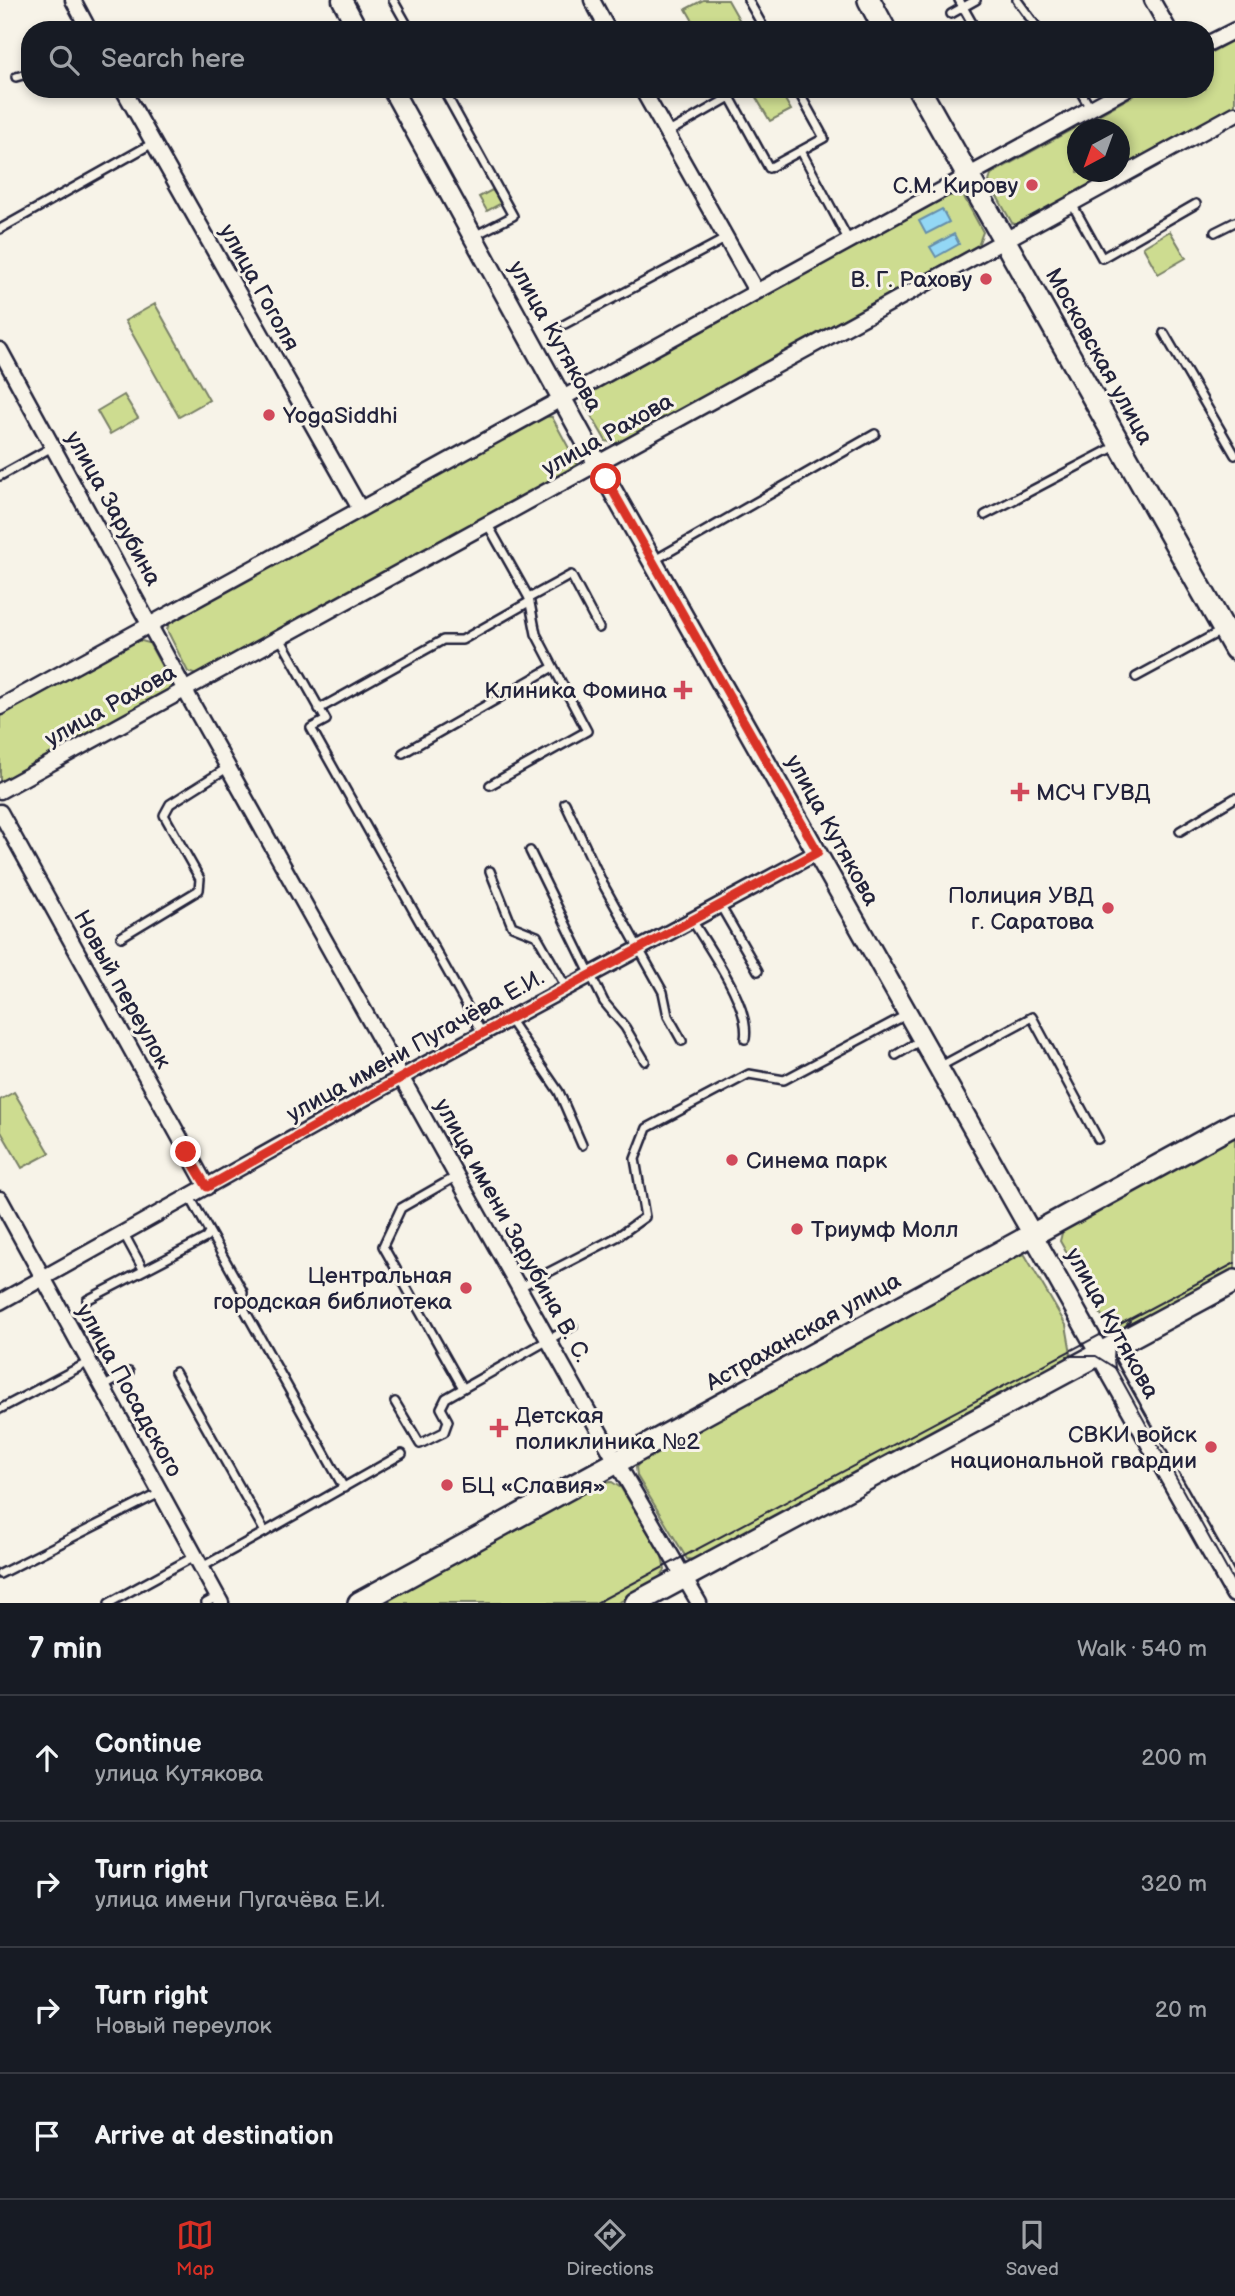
<!DOCTYPE html>
<html lang="en">
<head>
<meta charset="utf-8">
<style>
	body { margin:0; font-family:"Balsamiq Sans",sans-serif; background:#20242c; color:#f1f3f6 }
	.compass { position:absolute; left:1067px; top:119px; width:63px; height:63px; border-radius:50%; background:#171b24; box-shadow:0 4px 10px #0003; rotate:221deg }
	.stop { position:absolute; width:21px; height:21px; margin:-16px; border:5px solid #d93025; border-radius:50%; background:#fff }
	.stop.end { background:#d93025; border-color:#fff; box-shadow:0 2px 7px #0008 }
	.list { margin:0; padding:0; list-style:none }
	h2 { display:flex; justify-content:space-between; align-items:center; height:91px; margin:0; padding:0 28px; font-size:30px }
	h2 small { font-size:23px; font-weight:400; color:#9ea1a6 }
	.list li { display:grid; grid-template-columns:46px 1fr auto; gap:21px; align-items:center; box-sizing:border-box; height:126px; padding:0 28px; border-top:2px solid #363941 }
	.list b { display:block; font-size:26px; white-space:nowrap }
	.list p { margin:0; font-size:23px; white-space:nowrap; color:#9ea1a6 }
	.list em { font-size:23px; font-style:normal; color:#9ea1a6 }
	.icon { flex:none; width:38px; height:38px; fill:none; stroke:currentColor; stroke-width:2; stroke-linecap:round; stroke-linejoin:round }
	.map { position:relative; flex:none; width:1235px; height:1603px; overflow:hidden }
	.search { position:absolute; background:#171b24; box-shadow:0 4px 10px #0003; left:21px; right:21px; top:21px; height:77px; display:flex; align-items:center; gap:18px; box-sizing:border-box; padding:0 24px; border-radius:28px; color:#9ea1a6; font-size:26px }
	.sheet { height:595px; background:#171b24 }
	nav { display:flex; justify-content:space-around; align-items:center; box-sizing:border-box; height:98px; border-top:2px solid #363941; background:#171b24; font-size:19px; color:#9ea1a6 }
	nav a { display:grid; justify-items:center; gap:4px }
	nav .on { color:#d93025 }
	.map>svg:first-child { display:block }
	.green { fill:#cddc90; stroke:#787f66; stroke-width:2 }
	.water { fill:#93d7f5; stroke:#668fab; stroke-width:2 }
	.lines { fill:none; stroke-linecap:round; stroke-linejoin:round }
	.service-casing { stroke:#22223b; stroke-width:12 }
	.minor-casing { stroke:#22223b; stroke-width:19 }
	.tertiary-casing { stroke:#22223b; stroke-width:23 }
	.secondary-casing { stroke:#22223b; stroke-width:26 }
	.service { stroke:#f7f3e8; stroke-width:7 }
	.minor { stroke:#f7f3e8; stroke-width:14 }
	.tertiary { stroke:#f7f3e8; stroke-width:18 }
	.secondary { stroke:#f7f3e8; stroke-width:21 }
	.tram { stroke:#22223b; stroke-width:2 }
	.route { stroke:#d93025; stroke-width:9 }
	.poi-dot { fill:#d1495b; stroke:#f7f3e8; stroke-width:2.5 }
	.labels { text-anchor:middle; stroke-width:6; stroke-linejoin:round; paint-order:stroke }
	.poi-label { font-size:23px; fill:#22223b; stroke:#f7f3e8; text-anchor:end }
	.street-label { font-size:23px; fill:#22223b; stroke:#f7f3e8 }
</style>
</head>
<body>
<div class="map">
<svg width="1235" height="1603" viewBox="0 0 1235 1603">
	<rect width="100%" height="100%" fill="#f7f3e8"/>
	<filter id="ink" filterUnits="userSpaceOnUse"><feTurbulence type="fractalNoise" baseFrequency=".0143" numOctaves="2"/><feDisplacementMap in="SourceGraphic" scale="14" xChannelSelector="R" yChannelSelector="G"/><feConvolveMatrix kernelMatrix="1 2 1 2 8 2 1 2 1" color-interpolation-filters="sRGB"/></filter>
	<g filter="url(#ink)">
		<g class="green">
			<path d="M 703,0 L 728,0 L 745,30 L 698,30 L 686,9 Z"/>
			<path d="M 1235,39 L 1235,106 L 1120,170 L 1120,130 L 1078,130 L 1078,172 L 1118,172 L 1020,226 L 1012,223 L 989,182 L 991,174 L 1145,89 L 1205,89 L 1205,56 Z"/>
			<path d="M 762,89 L 779,89 L 791,110 L 770,121 L 754,94 Z"/>
			<path d="M 492,190 L 502,203 L 487,211 L 479,197 Z"/>
			<path d="M 959,195 L 964,197 L 983,232 L 978,245 L 619,444 L 606,441 L 585,405 L 591,391 L 948,196 Z"/>
			<path d="M 1170,231 L 1186,258 L 1158,274 L 1143,247 Z"/>
			<path d="M 155,304 L 209,400 L 179,417 L 125,321 Z"/>
			<path d="M 124,395 L 138,418 L 110,434 L 97,411 Z"/>
			<path d="M 540,416 L 552,417 L 577,463 L 575,470 L 199,676 L 188,672 L 167,630 L 171,618 Z"/>
			<path d="M 138,640 L 149,643 L 172,685 L 170,689 L 0,783 L 0,716 Z"/>
			<path d="M 14,1092 L 50,1153 L 22,1168 L 0,1130 L 0,1100 Z"/>
			<path d="M 1235,1135 L 1235,1274 L 1128,1329 L 1115,1329 L 1107,1325 L 1060,1241 L 1063,1229 Z"/>
			<path d="M 1019,1253 L 1025,1255 L 1066,1325 L 1071,1353 L 1064,1362 L 696,1560 L 687,1559 L 637,1476 L 636,1467 L 642,1460 Z"/>
			<path d="M 612,1482 L 621,1488 L 662,1556 L 665,1570 L 656,1583 L 618,1603 L 382,1603 L 602,1483 Z"/>
		</g>
		<g class="water">
			<path d="M 942,209 L 949,222 L 926,234 L 919,221 Z"/>
			<path d="M 954,234 L 959,244 L 936,257 L 930,247 Z"/>
		</g>
		<g class="lines">
			<defs>
				<g id="service">
					<path d="M 393,0 L 410,30"/>
					<path d="M 748,0 L 765,30"/>
					<path d="M 959,0 L 976,30"/>
					<path d="M 1017,0 L 1039,30"/>
					<path d="M 951,14 L 976,0"/>
					<path d="M 16,77 L 30,73"/>
					<path d="M 443,89 L 513,216 L 474,236"/>
					<path d="M 1079,89 L 1090,108"/>
					<path d="M 667,133 L 730,97 L 769,168 L 824,138 L 797,89"/>
					<path d="M 801,151 L 849,241"/>
					<path d="M 1072,204 L 1102,258 L 1196,204"/>
					<path d="M 0,229 L 153,143"/>
					<path d="M 1215,232 L 1235,222"/>
					<path d="M 565,324 L 725,239"/>
					<path d="M 1164,333 L 1235,455"/>
					<path d="M 0,476 L 54,446"/>
					<path d="M 985,515 L 1118,445"/>
					<path d="M 488,525 L 529,598 L 536,634 L 587,731 L 490,785"/>
					<path d="M 653,561 L 875,434"/>
					<path d="M 529,598 L 571,575 L 599,628"/>
					<path d="M 280,638 L 326,720 L 311,728 L 482,1033"/>
					<path d="M 1136,677 L 1221,631"/>
					<path d="M 319,709 L 443,640 L 462,640 L 529,602"/>
					<path d="M 403,753 L 553,667"/>
					<path d="M 565,803 L 604,886 L 663,992 L 668,1016 L 682,1041"/>
					<path d="M 1180,831 L 1235,798"/>
					<path d="M 530,851 L 604,1002 L 625,1027 L 645,1061"/>
					<path d="M 490,871 L 512,926 L 537,936 L 566,987"/>
					<path d="M 720,905 L 758,971"/>
					<path d="M 692,920 C 709,949 751,1006 745,1039"/>
					<path d="M 121,937 L 199,890 L 200,879 L 164,815 L 170,804 L 227,768"/>
					<path d="M 509,1019 L 559,1092 L 582,1145"/>
					<path d="M 896,1055 L 923,1039"/>
					<path d="M 939,1067 L 1032,1017 L 1098,1139"/>
					<path d="M 457,1176 L 401,1208 L 383,1246 L 463,1388"/>
					<path d="M 190,1197 L 243,1292 L 242,1305 L 344,1488"/>
					<path d="M 124,1234 L 143,1269"/>
					<path d="M 520,1287 L 617,1237 L 645,1217 L 635,1159 L 647,1128 L 749,1074 L 784,1080 L 908,1014"/>
					<path d="M 87,1300 L 206,1238 L 209,1233"/>
					<path d="M 175,1372 L 265,1532 L 202,1567"/>
					<path d="M 103,1387 L 129,1372"/>
					<path d="M 395,1402 L 420,1444 L 444,1432 L 448,1421 L 441,1408 L 446,1398 L 573,1326"/>
					<path d="M 0,1409 L 89,1362"/>
					<path d="M 265,1532 L 402,1454"/>
					<path d="M 0,1574 L 160,1493"/>
					<path d="M 109,1603 L 195,1556"/>
					<path d="M 206,1603 L 217,1597"/>
				</g>
				<g id="minor">
					<path d="M 73,0 L 89,30"/>
					<path d="M 592,0 L 608,30"/>
					<path d="M 1152,0 L 1169,30"/>
					<path d="M 1205,45 L 1235,30"/>
					<path d="M 123,89 L 359,507"/>
					<path d="M 642,89 L 756,291"/>
					<path d="M 0,350 L 192,703 L 617,1463 L 699,1603"/>
					<path d="M 0,707 L 1126,89"/>
					<path d="M 0,791 L 1235,114"/>
					<path d="M 0,812 L 207,1187"/>
					<path d="M 0,1199 L 221,1603"/>
					<path d="M 0,1302 L 422,1066 L 818,852"/>
				</g>
				<g id="tertiary">
					<path d="M 342,0 L 358,30"/>
					<path d="M 392,89 L 606,479 L 1235,1593"/>
				</g>
				<g id="secondary">
					<path d="M 869,0 L 885,30"/>
					<path d="M 919,89 L 1235,649"/>
					<path d="M 359,1603 L 1235,1124"/>
					<path d="M 636,1603 L 1235,1281"/>
				</g>
			</defs>
			<use href="#service" class="service-casing"/>
			<use href="#minor" class="minor-casing"/>
			<use href="#tertiary" class="tertiary-casing"/>
			<use href="#secondary" class="secondary-casing"/>
			<use href="#service" class="service"/>
			<use href="#minor" class="minor"/>
			<use href="#tertiary" class="tertiary"/>
			<use href="#secondary" class="secondary"/>
			<g class="tram">
				<path d="M 1130,1321 C 1116,1335 1112,1349 1115,1368 L 1235,1584"/>
				<path d="M 1067,1356 L 1096,1356 L 1115,1368"/>
				<path d="M 596,1603 L 1235,1263"/>
			</g>
		</g>
	</g>
	<g class="lines" filter="url(#ink)">
		<path class="route" d="M 186,1152 L 207,1187 L 422,1066 L 818,852 L 606,479"/>
	</g>
	<g class="poi-dot">
		<circle cx="1032" cy="185" r="7"/>
		<circle cx="986" cy="279" r="7"/>
		<circle cx="269" cy="415" r="7"/>
		<path d="M679.5 679.5h7v7h7v7h-7v7h-7v-7h-7v-7h7z"/>
		<path d="M1016.5 781.5h7v7h7v7h-7v7h-7v-7h-7v-7h7z"/>
		<circle cx="1108" cy="908" r="7"/>
		<circle cx="732" cy="1160" r="7"/>
		<circle cx="797" cy="1229" r="7"/>
		<circle cx="466" cy="1288" r="7"/>
		<path d="M495.5 1417.5h7v7h7v7h-7v7h-7v-7h-7v-7h7z"/>
		<circle cx="1211" cy="1447" r="7"/>
		<circle cx="447" cy="1485" r="7"/>
	</g>
	<g class="labels">
		<g class="poi-label">
			<text x="1018" y="193">С.М. Кирову</text>
			<text x="972" y="287">В. Г. Рахову</text>
			<text x="283" y="423" text-anchor="start">YogaSiddhi</text>
			<text x="667" y="698">Клиника Фомина</text>
			<text x="1036" y="800" text-anchor="start">МСЧ ГУВД</text>
			<text x="1094" y="903">Полиция УВД<tspan x="1094" dy="26">г. Саратова</tspan></text>
			<text x="746" y="1168" text-anchor="start">Синема парк</text>
			<text x="811" y="1237" text-anchor="start">Триумф Молл</text>
			<text x="452" y="1283">Центральная<tspan x="452" dy="26">городская библиотека</tspan></text>
			<text x="515" y="1423" text-anchor="start">Детская<tspan x="515" dy="26">поликлиника №2</tspan></text>
			<text x="1197" y="1442">СВКИ войск<tspan x="1197" dy="26">национальной гвардии</tspan></text>
			<text x="461" y="1493" text-anchor="start">БЦ «Славия»</text>
		</g>
		<g class="street-label">
			<text transform="translate(260 287) rotate(61)" y="8">улица Гоголя</text>
			<text transform="translate(556 336) rotate(61)" y="8">улица Кутякова</text>
			<text transform="translate(1100 356) rotate(61)" y="8">Московская улица</text>
			<text transform="translate(607 434) rotate(-29)" y="8">улица Рахова</text>
			<text transform="translate(114 508) rotate(61)" y="8">улица Зарубина</text>
			<text transform="translate(110 705) rotate(-29)" y="8">улица Рахова</text>
			<text transform="translate(833 830) rotate(61)" y="8">улица Кутякова</text>
			<text transform="translate(123 989) rotate(61)" y="8">Новый переулок</text>
			<text transform="translate(415 1045) rotate(-29)" y="8">улица имени Пугачёва Е.И.</text>
			<text transform="translate(513 1230) rotate(61)" y="8">улица имени Зарубина В. С.</text>
			<text transform="translate(1113 1323) rotate(61)" y="8">улица Кутякова</text>
			<text transform="translate(803 1331) rotate(-29)" y="8">Астраханская улица</text>
			<text transform="translate(130 1390) rotate(61)" y="8">улица Посадского</text>
		</g>
	</g>
</svg>
<svg class="compass" viewBox="-18 -18 36 36"><path d="M0-13l5 13h-10z" fill="#e53935"/><path d="M0 13l5-13h-10z" fill="#9ea1a6"/></svg>
<div class="stop" style="left:606px;top:479px"></div>
<div class="stop end" style="left:186px;top:1152px"></div>
<div class="search"><svg class="icon" aria-label="search" viewBox="0 0 24 24"><circle cx="10" cy="10" r="6"/><path d="M15 15l6 6"/></svg>Search here</div>
</div>
<section class="sheet">
<h2>7 min<small>Walk · 540 m</small></h2>
<ul class="list">
<li><svg class="icon" aria-label="ahead" viewBox="0 0 24 24"><path d="M12 20V5M6 11l6-6 6 6"/></svg><div><b>Continue</b><p>улица Кутякова</p></div><em>200 m</em></li>
<li><svg class="icon" aria-label="right" viewBox="0 0 24 24"><path d="M7 20v-9h11M14 6l5 5-5 5"/></svg><div><b>Turn right</b><p>улица имени Пугачёва Е.И.</p></div><em>320 m</em></li>
<li><svg class="icon" aria-label="right" viewBox="0 0 24 24"><path d="M7 20v-9h11M14 6l5 5-5 5"/></svg><div><b>Turn right</b><p>Новый переулок</p></div><em>20 m</em></li>
<li><svg class="icon" aria-label="arrive" viewBox="0 0 24 24"><path d="M6 21V4h12l-3 4 3 4H6"/></svg><div><b>Arrive at destination</b></div></li>
</ul>
</section>
<nav>
<a class="on"><svg class="icon" aria-label="map" viewBox="0 0 24 24"><path d="M3 6l6-2 6 2 6-2v14l-6 2-6-2-6 2zM9 4v14M15 6v14"/></svg>Map</a>
<a><svg class="icon" aria-label="directions" viewBox="0 0 24 24"><path d="M12 3l9 9-9 9-9-9zM9 14v-3h6M13 9l2 2-2 2"/></svg>Directions</a>
<a><svg class="icon" aria-label="saved" viewBox="0 0 24 24"><path d="M7 4h10v16l-5-4-5 4z"/></svg>Saved</a>
</nav>
</body>
</html>
